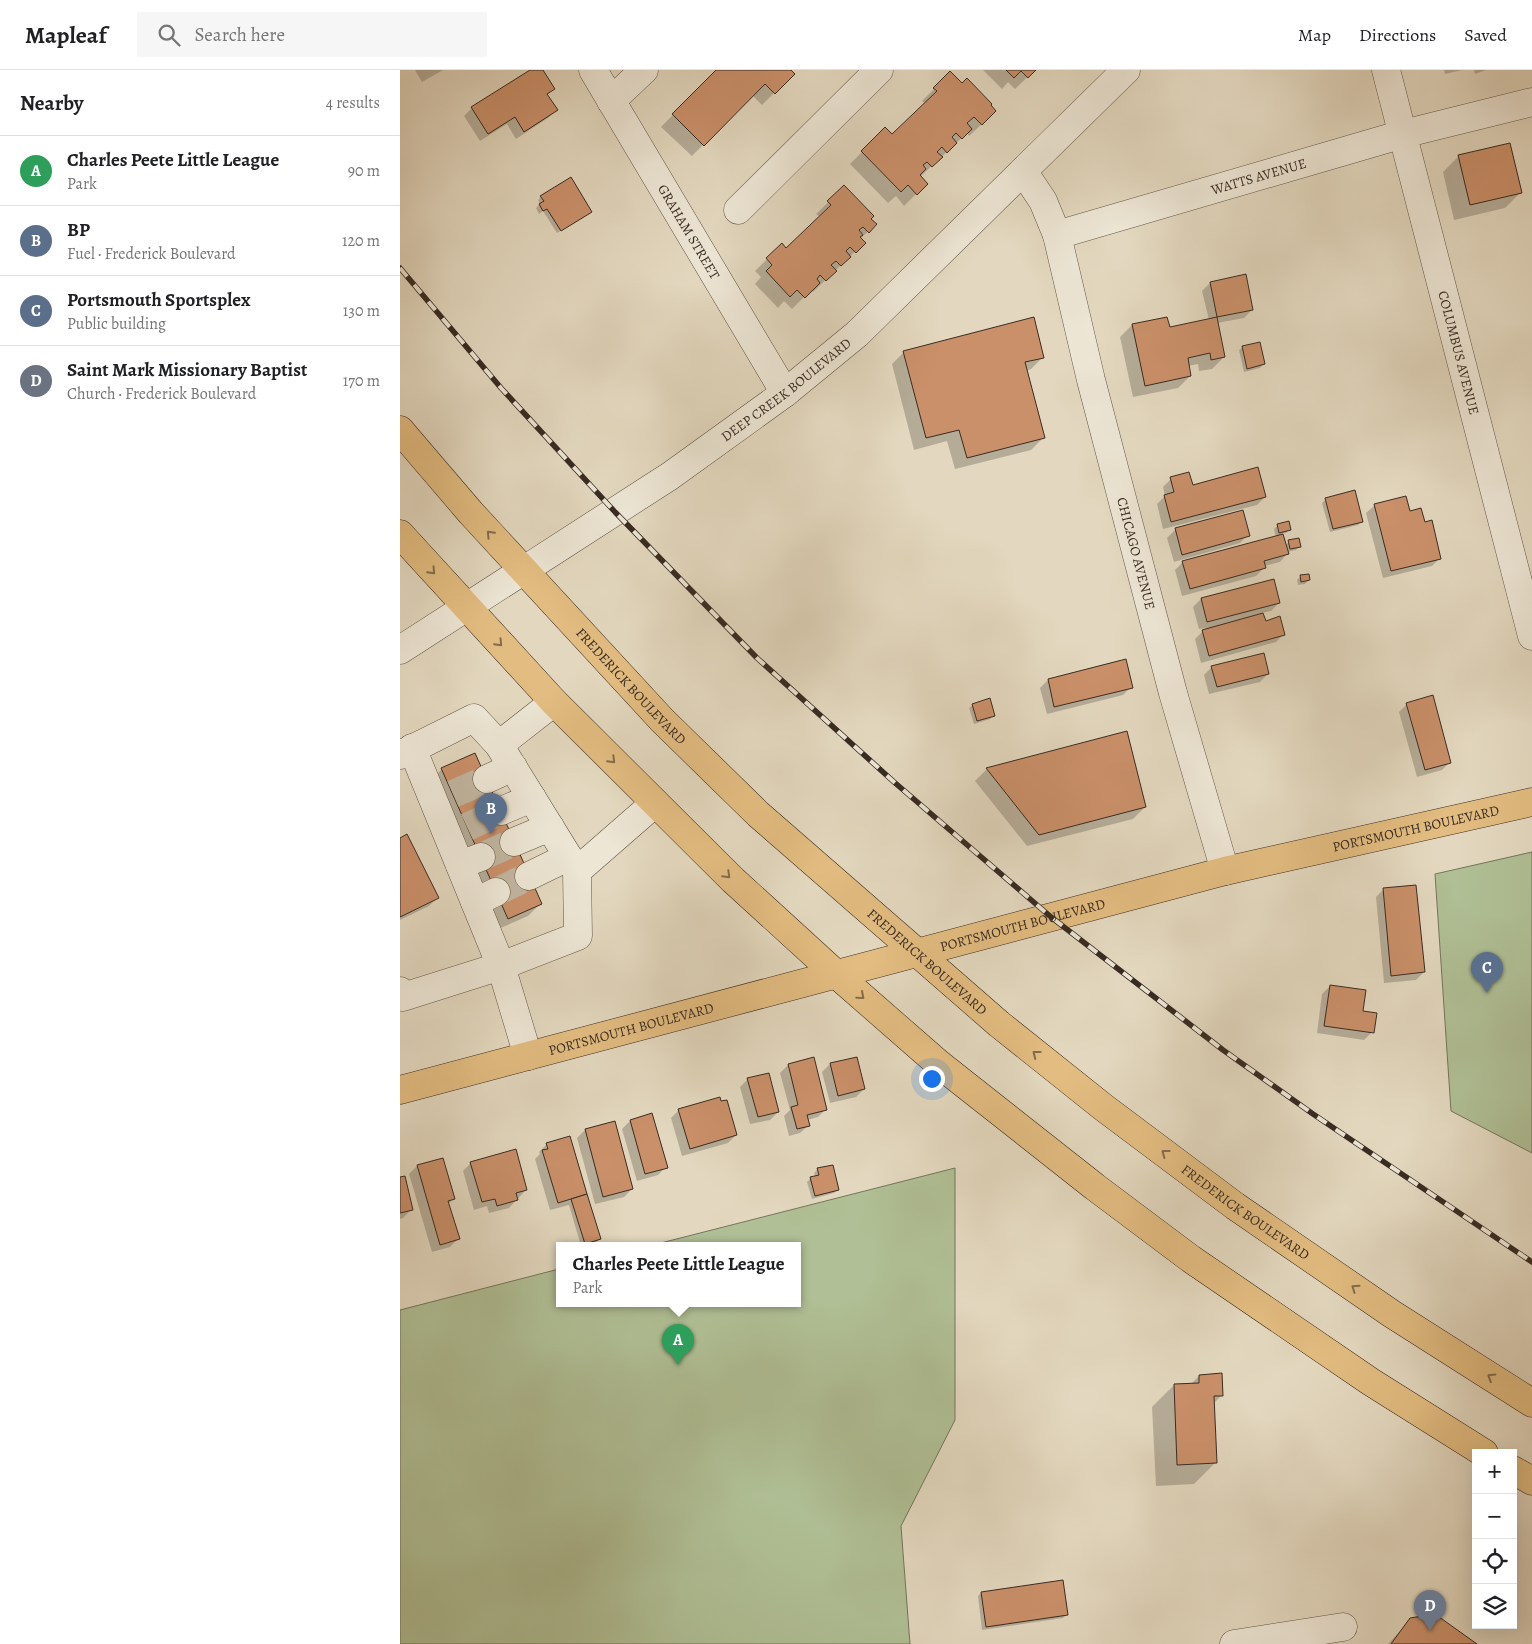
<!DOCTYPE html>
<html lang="en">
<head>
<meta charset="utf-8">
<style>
	body { margin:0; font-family:Alegreya,serif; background:#f6f6f6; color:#202124 }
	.controls { position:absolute; right:15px; bottom:15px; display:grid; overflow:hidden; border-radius:0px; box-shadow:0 5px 20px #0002 }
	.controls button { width:45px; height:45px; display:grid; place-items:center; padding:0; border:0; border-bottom:1px solid #e0e0e0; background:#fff; color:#202124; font:25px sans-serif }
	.you { position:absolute; left:531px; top:1008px; width:18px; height:18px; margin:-12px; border:4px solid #fff; border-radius:50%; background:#1a73e8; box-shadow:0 0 0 8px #1a73e833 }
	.badge { display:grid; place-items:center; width:32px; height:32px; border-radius:50%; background:#8f2418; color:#fff; font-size:16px; font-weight:700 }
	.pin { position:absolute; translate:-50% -41px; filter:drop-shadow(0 1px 2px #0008) }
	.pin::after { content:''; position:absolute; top:26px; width:18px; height:15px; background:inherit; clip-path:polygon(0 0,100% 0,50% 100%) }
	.popup { position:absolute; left:156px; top:1172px; width:245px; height:65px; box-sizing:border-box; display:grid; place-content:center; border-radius:0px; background:#fff; filter:drop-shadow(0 1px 4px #0005); font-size:16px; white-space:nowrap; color:#757577 }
	.popup b { font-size:19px; color:#202124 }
	.popup::after { content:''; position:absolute; left:50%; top:100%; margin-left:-10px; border:10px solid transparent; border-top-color:#fff }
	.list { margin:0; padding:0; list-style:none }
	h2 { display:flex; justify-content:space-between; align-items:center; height:65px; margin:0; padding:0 20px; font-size:21px }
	h2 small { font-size:16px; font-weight:400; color:#757577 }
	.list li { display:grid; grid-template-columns:32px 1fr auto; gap:15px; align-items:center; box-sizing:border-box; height:70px; padding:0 20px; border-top:1px solid #e0e0e0 }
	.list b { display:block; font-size:19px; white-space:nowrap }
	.list p { margin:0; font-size:16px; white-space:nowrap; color:#757577 }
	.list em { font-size:16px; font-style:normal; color:#757577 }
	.icon { flex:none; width:28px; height:28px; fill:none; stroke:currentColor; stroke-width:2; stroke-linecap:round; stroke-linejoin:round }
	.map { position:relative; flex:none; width:1132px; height:1574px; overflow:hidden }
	header { display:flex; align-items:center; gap:30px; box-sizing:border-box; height:70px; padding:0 25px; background:#fff; border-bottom:1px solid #e0e0e0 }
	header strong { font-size:24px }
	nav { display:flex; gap:28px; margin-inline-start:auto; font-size:18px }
	.search { width:350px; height:45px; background:#f6f6f6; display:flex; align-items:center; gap:12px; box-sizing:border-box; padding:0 18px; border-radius:0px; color:#757577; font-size:19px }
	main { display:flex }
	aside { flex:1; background:#fff }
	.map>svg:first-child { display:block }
	.green { fill:#b0bf95; stroke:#74755c }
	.shadow { fill:#0003 }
	.building { fill:#ca906a; stroke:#382b22 }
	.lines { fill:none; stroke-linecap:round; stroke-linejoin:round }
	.minor-tunnel { stroke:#c1b5a0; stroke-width:28; stroke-dasharray:28 14; stroke-linecap:butt }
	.minor-casing { stroke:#635649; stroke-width:29 }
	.major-casing { stroke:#382b22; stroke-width:29 }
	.minor { stroke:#ede6d5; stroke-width:28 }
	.major { stroke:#e2bc80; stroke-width:28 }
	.rail-casing { stroke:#382b22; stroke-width:5.5 }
	.rail { stroke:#ede6d5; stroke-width:4; stroke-dasharray:11; stroke-linecap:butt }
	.oneway { stroke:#846c4c }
	.labels { text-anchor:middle; stroke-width:4.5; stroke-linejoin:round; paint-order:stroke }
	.street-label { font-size:14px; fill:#382b22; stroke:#ede6d5 }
</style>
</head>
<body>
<header>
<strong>Mapleaf</strong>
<div class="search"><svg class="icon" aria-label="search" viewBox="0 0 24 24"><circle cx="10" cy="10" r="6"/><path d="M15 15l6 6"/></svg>Search here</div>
<nav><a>Map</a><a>Directions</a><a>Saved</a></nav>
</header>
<main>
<aside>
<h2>Nearby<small>4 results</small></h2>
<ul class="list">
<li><span class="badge" style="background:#2e9e5b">A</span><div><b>Charles Peete Little League</b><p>Park</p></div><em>90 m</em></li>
<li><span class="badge" style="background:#5c6f8a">B</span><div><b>BP</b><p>Fuel · Frederick Boulevard</p></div><em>120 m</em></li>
<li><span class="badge" style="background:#5c6f8a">C</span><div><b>Portsmouth Sportsplex</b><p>Public building</p></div><em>130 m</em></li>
<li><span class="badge" style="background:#6b7280">D</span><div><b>Saint Mark Missionary Baptist</b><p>Church · Frederick Boulevard</p></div><em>170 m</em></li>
</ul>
</aside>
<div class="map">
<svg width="1132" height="1574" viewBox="0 0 1132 1574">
	<rect width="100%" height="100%" fill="#e3d8bf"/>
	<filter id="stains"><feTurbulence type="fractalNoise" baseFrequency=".004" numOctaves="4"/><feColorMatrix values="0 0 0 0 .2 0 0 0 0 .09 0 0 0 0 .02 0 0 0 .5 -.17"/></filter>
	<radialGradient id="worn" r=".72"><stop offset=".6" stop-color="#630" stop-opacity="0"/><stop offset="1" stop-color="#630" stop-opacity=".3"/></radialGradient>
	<g class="green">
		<path d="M 1132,782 L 1132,1083 L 1051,1041 L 1035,804 Z"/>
		<path d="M 555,1098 L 555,1350 L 501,1456 L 510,1574 L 0,1574 L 0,1240 L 159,1199 L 159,1234 L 397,1234 L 397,1176 L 249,1176 Z"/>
	</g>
	<g class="shadow">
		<path d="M 15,0 L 43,0 L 22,12 Z"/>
		<path d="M 132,0 L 141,0 L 153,19 L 147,25 L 156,40 L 148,48 L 116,69 L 107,54 L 80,71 L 64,46 L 72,38 Z"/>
		<path d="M 317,0 L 389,0 L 393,4 L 362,35 L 352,25 L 292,86 L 261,57 Z"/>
		<path d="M 583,0 L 635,0 L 615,19 L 608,12 L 602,19 Z"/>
		<path d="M 1044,0 L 1062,0 L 1045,4 Z"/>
		<path d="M 1074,0 L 1086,0 L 1075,4 Z"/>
		<path d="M 550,3 L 583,53 L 569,66 L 567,63 L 520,107 L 526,114 L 504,136 L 496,126 L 488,133 L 450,94 L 485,59 L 492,66 L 526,34 L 522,31 Z"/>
		<path d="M 1059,86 L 1120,123 L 1105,138 L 1054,150 L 1043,102 Z"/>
		<path d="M 444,117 L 476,154 L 460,169 L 464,173 L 413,222 L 411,220 L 392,239 L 384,231 L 378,238 L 355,214 L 361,207 L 355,201 L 382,174 L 386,179 L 420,147 L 416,144 Z"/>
		<path d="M 141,127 L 191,142 L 157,163 L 143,141 L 139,144 L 136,138 L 140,134 L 138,130 Z"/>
		<path d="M 845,206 L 852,240 L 844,248 L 817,253 L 824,287 L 812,299 L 799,301 L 798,294 L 788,296 L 790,306 L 778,318 L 733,327 L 720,267 L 732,255 L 769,259 L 809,250 L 802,221 L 810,213 Z"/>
		<path d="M 843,277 L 864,294 L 860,298 L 844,302 L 839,280 Z"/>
		<path d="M 504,282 L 643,287 L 631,299 L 626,301 L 643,368 L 631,380 L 555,399 L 547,371 L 514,380 L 492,294 Z"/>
		<path d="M 771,409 L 792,416 L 865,427 L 857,435 L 763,459 L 757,434 L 765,426 L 763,417 Z"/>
		<path d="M 1005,428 L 1009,443 L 1040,488 L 1032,496 L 983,508 L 966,443 L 974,436 Z"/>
		<path d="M 926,429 L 962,451 L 958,455 L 930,462 L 922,433 Z"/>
		<path d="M 842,442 L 848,465 L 840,473 L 774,492 L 767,468 L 775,460 Z"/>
		<path d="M 878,455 L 890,459 L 886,463 L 882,464 L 885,475 L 889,472 L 900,476 L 896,480 L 887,482 L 887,484 L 880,492 L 864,496 L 864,498 L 856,506 L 782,526 L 775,500 L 783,492 L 876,467 L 874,459 Z"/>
		<path d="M 901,506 L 909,510 L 905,514 L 898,515 L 897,510 Z"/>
		<path d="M 873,511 L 879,533 L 871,541 L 862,543 L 865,552 L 884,564 L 876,572 L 801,593 L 795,569 L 806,558 L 799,559 L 793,537 L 801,529 Z"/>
		<path d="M 725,591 L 731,617 L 723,625 L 647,644 L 640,618 L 648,610 Z"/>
		<path d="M 812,597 L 868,604 L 860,612 L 809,624 L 804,605 Z"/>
		<path d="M 1007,634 L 1050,692 L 1042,700 L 1017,707 L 999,642 Z"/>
		<path d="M 573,635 L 594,646 L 590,649 L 574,654 L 569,638 Z"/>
		<path d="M 726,663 L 745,737 L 733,749 L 627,776 L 575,711 L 587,699 Z"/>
		<path d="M 42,699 L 140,834 L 128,846 L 96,860 L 30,711 Z"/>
		<path d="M 0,769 L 37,828 L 29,836 L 0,850 Z"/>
		<path d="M 984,819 L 1024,902 L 1016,910 L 984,913 L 976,827 Z"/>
		<path d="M 930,916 L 962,942 L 972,962 L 964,970 L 917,963 L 922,924 Z"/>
		<path d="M 413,989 L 426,1039 L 418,1047 L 407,1050 L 408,1056 L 400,1063 L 389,1066 L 384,1046 L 390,1040 L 380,1003 L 388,995 Z"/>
		<path d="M 430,994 L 464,1019 L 456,1027 L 430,1033 L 422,1002 Z"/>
		<path d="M 348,1009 L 378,1042 L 370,1050 L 350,1054 L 340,1017 Z"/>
		<path d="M 279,1040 L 336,1065 L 328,1073 L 282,1086 L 271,1048 Z"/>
		<path d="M 230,1051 L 266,1097 L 258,1105 L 237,1111 L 222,1059 Z"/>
		<path d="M 215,1053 L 232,1119 L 224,1127 L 195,1134 L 177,1068 L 185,1060 Z"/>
		<path d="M 169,1068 L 199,1169 L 196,1172 L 183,1176 L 181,1176 L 169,1135 L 150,1140 L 135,1089 L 140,1084 L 139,1082 L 147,1074 Z"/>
		<path d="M 43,1089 L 54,1129 L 48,1134 L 58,1169 L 50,1177 L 32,1182 L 9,1104 L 17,1096 Z"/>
		<path d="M 71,1093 L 126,1120 L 109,1138 L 89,1143 L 87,1136 L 74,1140 L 63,1101 Z"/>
		<path d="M 418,1099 L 438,1120 L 434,1123 L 412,1129 L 407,1112 L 411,1108 L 416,1107 L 414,1103 Z"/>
		<path d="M 0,1108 L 11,1140 L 3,1148 L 0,1149 Z"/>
		<path d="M 799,1306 L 822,1325 L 813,1334 L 816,1392 L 794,1414 L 756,1416 L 752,1337 L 774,1315 L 791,1314 Z"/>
		<path d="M 581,1523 L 667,1544 L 663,1548 L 582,1560 L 578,1526 Z"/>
		<path d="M 1011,1549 L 1075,1574 L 988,1574 Z"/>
	</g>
	<g class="building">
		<path d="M 130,0 L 143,0 L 155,19 L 147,24 L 158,40 L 124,62 L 115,47 L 88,64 L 71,37 Z"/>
		<path d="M 316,0 L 391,0 L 395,4 L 375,24 L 365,14 L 304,76 L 272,44 Z"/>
		<path d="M 606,0 L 636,0 L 628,8 L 621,1 L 614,8 Z"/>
		<path d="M 550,1 L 562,13 L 567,8 L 592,34 L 591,35 L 596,41 L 582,55 L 574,47 L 567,53 L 572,59 L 562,69 L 556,63 L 552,67 L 557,73 L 547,83 L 542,77 L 537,82 L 543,87 L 532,97 L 527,92 L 523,95 L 526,99 L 520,105 L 528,114 L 517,125 L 508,115 L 501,122 L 461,81 L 485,57 L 492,64 L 537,21 L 533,18 Z"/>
		<path d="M 1110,73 L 1122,123 L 1070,135 L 1058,85 Z"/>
		<path d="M 171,107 L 192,142 L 161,161 L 147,139 L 143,141 L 139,134 L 144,131 L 140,126 Z"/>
		<path d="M 444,115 L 474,146 L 471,149 L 477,154 L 469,163 L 463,157 L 459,160 L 463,165 L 460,167 L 466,173 L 456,183 L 450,177 L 446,181 L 451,187 L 441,196 L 436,191 L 431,195 L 437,201 L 426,211 L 420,205 L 417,209 L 420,213 L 405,228 L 397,220 L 390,227 L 366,201 L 372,195 L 366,188 L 382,173 L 386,178 L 431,135 L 427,131 Z"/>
		<path d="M 846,204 L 853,240 L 817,247 L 810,212 Z"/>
		<path d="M 634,247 L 644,288 L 625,292 L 645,368 L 567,388 L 559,360 L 526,368 L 503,281 Z"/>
		<path d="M 767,247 L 770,257 L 817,247 L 825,287 L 811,290 L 810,283 L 788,288 L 791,306 L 745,316 L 732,254 Z"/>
		<path d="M 860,272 L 865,294 L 847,299 L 842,276 Z"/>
		<path d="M 858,397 L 866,427 L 771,452 L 764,425 L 774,422 L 770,407 L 789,402 L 793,415 Z"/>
		<path d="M 955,420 L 963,452 L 933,459 L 925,428 Z"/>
		<path d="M 1006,426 L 1010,441 L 1021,438 L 1025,452 L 1032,450 L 1041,489 L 991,501 L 974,434 Z"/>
		<path d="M 843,440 L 850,466 L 782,485 L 775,458 Z"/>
		<path d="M 889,451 L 891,460 L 879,463 L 877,454 Z"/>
		<path d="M 883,464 L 889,484 L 864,491 L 866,498 L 790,519 L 782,491 Z"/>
		<path d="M 899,468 L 901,477 L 890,479 L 888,470 Z"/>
		<path d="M 909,504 L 910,510 L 901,512 L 900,505 Z"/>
		<path d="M 874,509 L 880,533 L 807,552 L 801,528 Z"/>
		<path d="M 863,543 L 866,551 L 880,546 L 885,565 L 809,586 L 802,560 Z"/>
		<path d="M 864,583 L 869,604 L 817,617 L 811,596 Z"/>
		<path d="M 726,589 L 733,618 L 654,637 L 648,609 Z"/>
		<path d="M 1033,625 L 1051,693 L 1025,700 L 1006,633 Z"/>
		<path d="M 590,628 L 595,646 L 577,651 L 572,634 Z"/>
		<path d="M 727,661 L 746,737 L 639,765 L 586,698 Z"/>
		<path d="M 75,683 L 142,834 L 108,849 L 41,698 Z"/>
		<path d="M 7,764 L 39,828 L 0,847 L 0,768 Z"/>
		<path d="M 1016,815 L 1025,902 L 991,906 L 983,818 Z"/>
		<path d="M 930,915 L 966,920 L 963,941 L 977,943 L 974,963 L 924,956 Z"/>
		<path d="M 414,987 L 427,1040 L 407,1045 L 410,1056 L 397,1059 L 391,1037 L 398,1035 L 388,994 Z"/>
		<path d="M 457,987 L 465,1019 L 438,1026 L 430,993 Z"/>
		<path d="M 369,1003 L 379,1042 L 358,1047 L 347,1008 Z"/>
		<path d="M 320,1027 L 321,1031 L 327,1030 L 337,1065 L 290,1079 L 278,1039 Z"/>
		<path d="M 252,1043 L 268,1098 L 245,1104 L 230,1050 Z"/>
		<path d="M 215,1051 L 233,1119 L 203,1127 L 185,1059 Z"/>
		<path d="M 170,1066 L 187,1124 L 158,1133 L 142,1080 L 148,1079 L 146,1073 Z"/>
		<path d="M 116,1079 L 127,1120 L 116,1123 L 118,1130 L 97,1136 L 95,1129 L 82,1132 L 70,1092 Z"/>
		<path d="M 43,1088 L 55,1129 L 48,1131 L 60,1169 L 40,1175 L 17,1095 Z"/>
		<path d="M 433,1095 L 439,1120 L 415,1126 L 410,1107 L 419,1105 L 417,1098 Z"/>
		<path d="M 5,1106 L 13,1140 L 0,1143 L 0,1107 Z"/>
		<path d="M 187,1124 L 201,1169 L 185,1174 L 171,1129 Z"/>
		<path d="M 822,1303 L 823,1326 L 814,1326 L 817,1393 L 777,1395 L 774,1314 L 799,1313 L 799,1305 Z"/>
		<path d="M 663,1510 L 668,1545 L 586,1557 L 581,1522 Z"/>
		<path d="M 1035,1544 L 1077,1574 L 991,1574 L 1010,1548 Z"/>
	</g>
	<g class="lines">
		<g class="minor-tunnel">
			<path d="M 53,724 L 87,709"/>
			<path d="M 67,757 L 101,741"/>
			<path d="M 81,787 L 114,772"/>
			<path d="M 96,822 L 129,806"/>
		</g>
		<defs>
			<g id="minor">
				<path id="s1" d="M 193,0 L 385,323"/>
				<path id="s2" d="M 986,0 L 1132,566"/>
				<path d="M 211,31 L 244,0"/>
				<path id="s3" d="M 623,101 L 643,131 L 657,165 L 691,310 L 773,623 L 825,801"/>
				<path d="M 338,140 L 479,0"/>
				<path id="s4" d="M 657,165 L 1003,64 L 1132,32"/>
				<path id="s5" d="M 0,580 L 270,406 L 385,323 L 457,264 L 726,0"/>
				<path d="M 99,675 L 154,632"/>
				<path d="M 12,678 L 101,896 L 128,986"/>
				<path d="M 0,685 L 74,648 L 99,675 L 177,801 L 178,866 L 101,896 L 3,927 L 0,921"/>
				<path d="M 87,709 L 113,697"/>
				<path d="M 101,741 L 132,728"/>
				<path d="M 114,772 L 150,757"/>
				<path d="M 60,795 L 81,787"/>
				<path d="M 177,801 L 255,733"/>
				<path d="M 129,806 L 168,787"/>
				<path d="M 75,832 L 96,822"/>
				<path d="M 834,1574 L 943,1557"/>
			</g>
			<g id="major">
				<path id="s6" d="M 0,360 L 71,443 L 262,650 L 358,744 L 599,954 L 703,1037 L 835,1136 L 992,1244 L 1132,1333"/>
				<path d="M 0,464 L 154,632 L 333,810 L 436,904 L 539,994 L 695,1117 L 791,1189 L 971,1312 L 1084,1383"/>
				<path id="s7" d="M 0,1020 L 825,801 L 1132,732"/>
				<path d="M 1113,1400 L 1132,1411"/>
			</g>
		</defs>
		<use href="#minor" class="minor-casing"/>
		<use href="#major" class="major-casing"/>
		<use href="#minor" class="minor"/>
		<use href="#major" class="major"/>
		<defs>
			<path id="rail" d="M 0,198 L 101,318 L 215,442 L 357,588 L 494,712 L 651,847 L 823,980 L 913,1044 L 1132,1192"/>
		</defs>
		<use href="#rail" class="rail-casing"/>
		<use href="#rail" class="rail"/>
	</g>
	<defs><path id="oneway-chevron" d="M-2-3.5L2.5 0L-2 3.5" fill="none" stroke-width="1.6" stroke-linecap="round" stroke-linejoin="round" transform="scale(1.25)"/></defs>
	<g class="oneway">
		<use href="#oneway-chevron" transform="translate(90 464) rotate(-133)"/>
		<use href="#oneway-chevron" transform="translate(32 501) rotate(47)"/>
		<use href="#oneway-chevron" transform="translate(99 573) rotate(47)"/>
		<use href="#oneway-chevron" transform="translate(212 690) rotate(45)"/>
		<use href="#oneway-chevron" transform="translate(327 805) rotate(45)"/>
		<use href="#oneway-chevron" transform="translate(461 926) rotate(41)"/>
		<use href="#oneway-chevron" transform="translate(636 984) rotate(-142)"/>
		<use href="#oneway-chevron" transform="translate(765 1083) rotate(-143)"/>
		<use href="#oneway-chevron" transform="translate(955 1218) rotate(-145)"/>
		<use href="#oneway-chevron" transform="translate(1091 1307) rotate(-148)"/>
	</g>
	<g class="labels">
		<g class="street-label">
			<text dy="5" stroke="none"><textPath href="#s4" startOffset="210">WATTS AVENUE</textPath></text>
			<text dy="5" stroke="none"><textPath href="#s1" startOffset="188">GRAHAM STREET</textPath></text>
			<text dy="5" stroke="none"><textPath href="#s2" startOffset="292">COLUMBUS AVENUE</textPath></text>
			<text dy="5" stroke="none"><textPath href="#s5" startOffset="466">DEEP CREEK BOULEVARD</textPath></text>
			<text dy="5" stroke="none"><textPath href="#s3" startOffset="401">CHICAGO AVENUE</textPath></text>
			<text dy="5" stroke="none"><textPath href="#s6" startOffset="345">FREDERICK BOULEVARD</textPath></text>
			<text dy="5" stroke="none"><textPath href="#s7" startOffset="1049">PORTSMOUTH BOULEVARD</textPath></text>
			<text dy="5" stroke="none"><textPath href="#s7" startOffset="644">PORTSMOUTH BOULEVARD</textPath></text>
			<text dy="5" stroke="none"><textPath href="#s6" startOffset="750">FREDERICK BOULEVARD</textPath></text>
			<text dy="5" stroke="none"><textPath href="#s7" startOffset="239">PORTSMOUTH BOULEVARD</textPath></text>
			<text dy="5" stroke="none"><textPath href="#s6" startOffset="1155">FREDERICK BOULEVARD</textPath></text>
		</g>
	</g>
	<rect width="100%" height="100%" filter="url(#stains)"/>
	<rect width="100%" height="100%" fill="url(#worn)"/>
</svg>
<div class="controls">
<button>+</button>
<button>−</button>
<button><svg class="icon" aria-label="locate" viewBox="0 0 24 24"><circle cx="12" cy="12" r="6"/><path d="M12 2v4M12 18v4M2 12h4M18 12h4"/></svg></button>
<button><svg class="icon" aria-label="layers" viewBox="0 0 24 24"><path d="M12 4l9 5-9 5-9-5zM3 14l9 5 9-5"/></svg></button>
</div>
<div class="you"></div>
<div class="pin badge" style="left:278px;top:1295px;background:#2e9e5b">A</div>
<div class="popup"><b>Charles Peete Little League</b>Park</div>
<div class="pin badge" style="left:91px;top:764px;background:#5c6f8a">B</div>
<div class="pin badge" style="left:1087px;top:923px;background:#5c6f8a">C</div>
<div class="pin badge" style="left:1030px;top:1561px;background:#6b7280">D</div>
</div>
</main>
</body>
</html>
